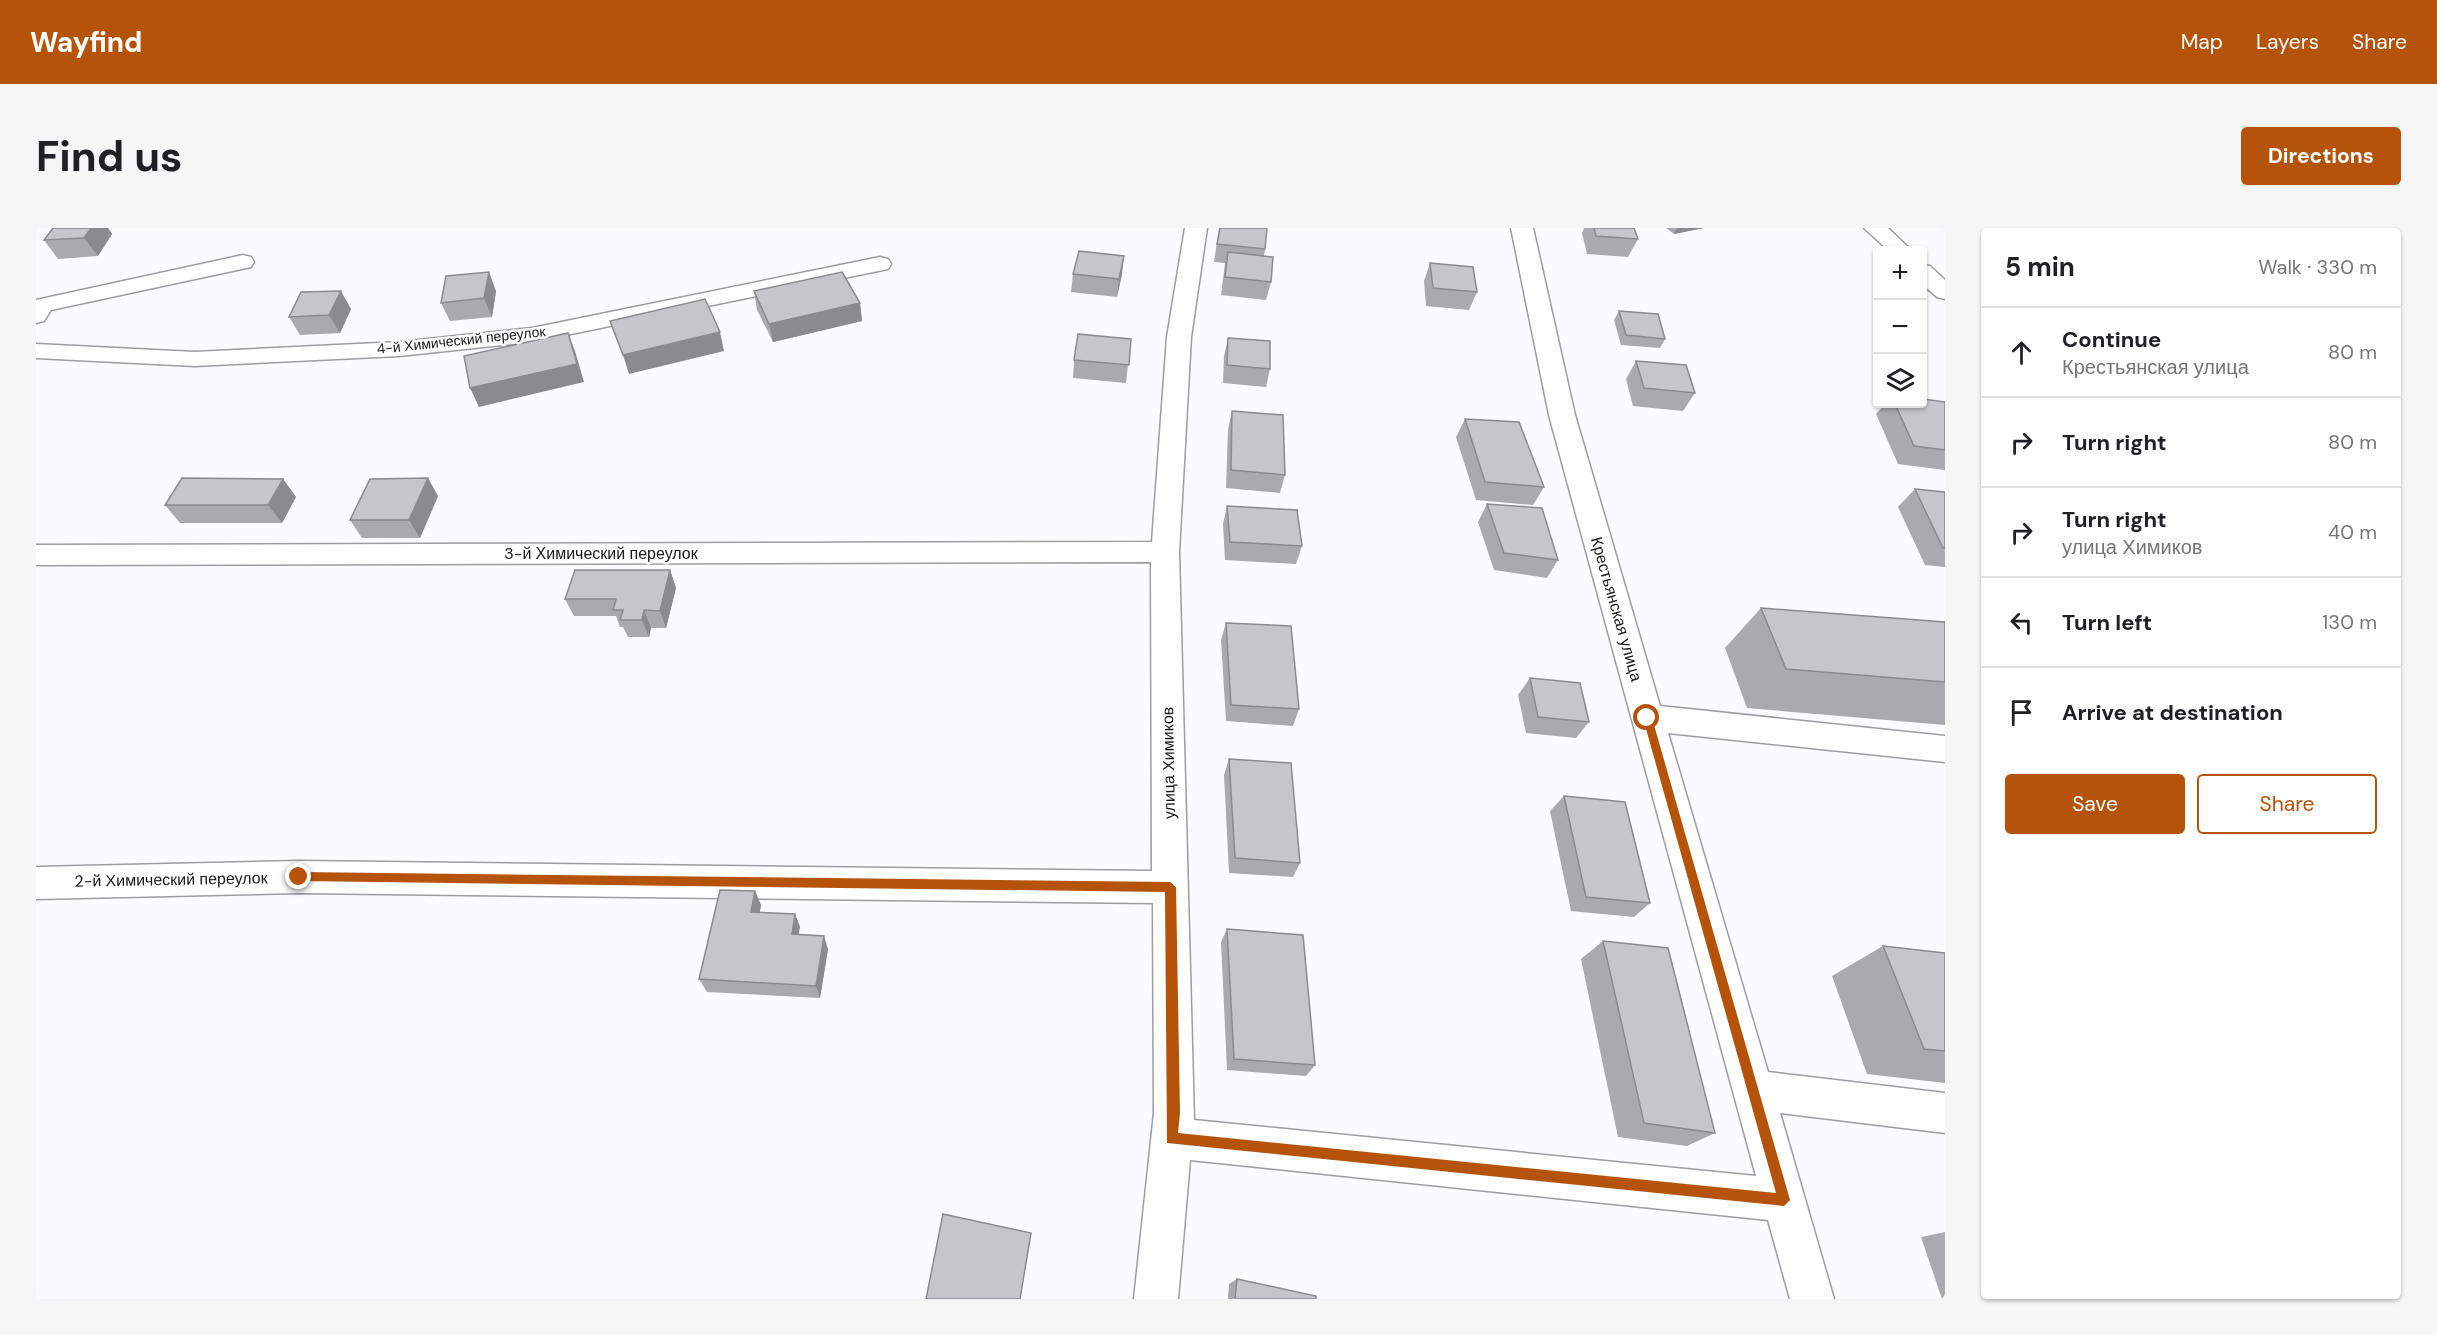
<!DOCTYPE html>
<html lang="en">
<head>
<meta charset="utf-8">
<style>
	body { margin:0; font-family:"DM Sans",sans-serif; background:#f6f6f6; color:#202124 }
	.controls { position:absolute; right:18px; top:18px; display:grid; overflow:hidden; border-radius:6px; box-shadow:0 2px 4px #0004 }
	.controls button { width:54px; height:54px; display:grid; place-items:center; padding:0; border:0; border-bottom:2px solid #e0e0e0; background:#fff; color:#202124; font:30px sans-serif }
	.stop { position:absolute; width:18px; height:18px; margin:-14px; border:4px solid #b45309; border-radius:50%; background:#fff }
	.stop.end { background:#b45309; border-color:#fff; box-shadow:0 2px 6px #0008 }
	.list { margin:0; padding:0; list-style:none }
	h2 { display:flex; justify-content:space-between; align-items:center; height:78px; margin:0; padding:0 24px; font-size:26px }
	h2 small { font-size:20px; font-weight:400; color:#757577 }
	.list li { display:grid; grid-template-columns:39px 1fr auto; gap:18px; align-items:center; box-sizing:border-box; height:90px; padding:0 24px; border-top:2px solid #e0e0e0 }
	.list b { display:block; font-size:22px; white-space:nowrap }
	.list p { margin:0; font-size:20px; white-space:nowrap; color:#757577 }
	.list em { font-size:20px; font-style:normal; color:#757577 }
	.actions { display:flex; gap:12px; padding:18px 24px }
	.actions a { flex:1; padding:14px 0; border:2px solid #b45309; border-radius:6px; text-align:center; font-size:21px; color:#b45309 }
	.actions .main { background:#b45309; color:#fff }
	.icon { flex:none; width:33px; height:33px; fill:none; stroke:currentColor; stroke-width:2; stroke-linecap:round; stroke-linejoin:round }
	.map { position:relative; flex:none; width:1909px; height:1071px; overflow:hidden; border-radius:6px }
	header { display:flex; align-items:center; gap:36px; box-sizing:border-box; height:84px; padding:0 30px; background:#b45309; color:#fff }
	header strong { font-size:28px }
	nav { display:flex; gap:33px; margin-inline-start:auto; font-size:21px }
	.intro { display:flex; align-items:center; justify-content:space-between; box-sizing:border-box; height:144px; padding:0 36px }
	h1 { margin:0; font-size:42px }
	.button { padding:15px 27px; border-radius:6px; background:#b45309; color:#fff; font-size:21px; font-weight:700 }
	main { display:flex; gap:36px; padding:0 36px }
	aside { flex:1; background:#fff; border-radius:6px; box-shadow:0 2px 4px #0004 }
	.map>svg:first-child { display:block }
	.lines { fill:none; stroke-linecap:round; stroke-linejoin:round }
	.minor-casing { stroke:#9c9da0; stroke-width:3 }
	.minor { fill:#fff; fill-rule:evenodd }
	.wall { fill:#aaaaae }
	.shaded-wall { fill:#8b8b8d }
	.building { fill:#c6c6ca; stroke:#8b8b8d; stroke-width:1.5 }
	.route { fill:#b45309 }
	.labels { text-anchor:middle; stroke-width:5; stroke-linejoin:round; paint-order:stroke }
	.far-street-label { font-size:14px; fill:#161718; stroke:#fff }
	.street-label { font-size:16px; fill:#161718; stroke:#fff }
</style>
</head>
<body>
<header>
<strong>Wayfind</strong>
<nav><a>Map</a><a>Layers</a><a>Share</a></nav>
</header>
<div class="intro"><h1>Find us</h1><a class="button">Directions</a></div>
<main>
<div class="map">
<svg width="1909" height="1071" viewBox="0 0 1909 1071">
	<rect width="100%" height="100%" fill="#fafbff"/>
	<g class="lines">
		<defs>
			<g id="minor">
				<path d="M 1149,0 L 1171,0 L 1155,109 L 1143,324 L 1158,892 L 1720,948 L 1513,187 L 1475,0 L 1497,0 L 1539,187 L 1624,478 L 1909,508 L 1909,534 L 1632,505 L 1732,844 L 1909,865 L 1909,905 L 1744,885 L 1798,1071 L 1754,1071 L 1732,992 L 1154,932 L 1142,1071 L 1098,1071 L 1118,885 L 1117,675 L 263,665 L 0,671 L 0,639 L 263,633 L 1116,643 L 1115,334 L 0,337 L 0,317 L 1116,314 L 1131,109 Z"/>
				<path d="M 1828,0 L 1852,0 L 1875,22 L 1852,22 Z"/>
				<path d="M 207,27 L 215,29 L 218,34 L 215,39 L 15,82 L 8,93 L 0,95 L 0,72 Z"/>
				<path d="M 844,29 L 852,31 L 855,36 L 852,41 L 496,114 L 363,128 L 159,138 L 0,130 L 0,116 L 159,124 L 363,114 L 496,100 Z"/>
				<path d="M 1886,36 L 1894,38 L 1909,52 L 1909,71 L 1901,69 L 1886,56 Z"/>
			</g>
		</defs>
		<use href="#minor" class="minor-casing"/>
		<use href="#minor" class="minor"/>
	</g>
	<g class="wall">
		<path d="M 17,0 L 72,0 L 76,6 L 62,28 L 22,31 L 8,12 Z"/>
		<path d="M 1183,0 L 1229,21 L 1228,28 L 1235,54 L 1230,72 L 1185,67 L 1189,35 L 1178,34 Z"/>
		<path d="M 1548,0 L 1598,0 L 1602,11 L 1592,29 L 1551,26 L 1546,5 Z"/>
		<path d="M 1630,0 L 1668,0 L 1638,6 Z"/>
		<path d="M 1394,35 L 1441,64 L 1433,82 L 1390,78 L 1388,53 Z"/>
		<path d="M 1037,46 L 1086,46 L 1081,69 L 1035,64 Z"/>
		<path d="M 460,63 L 456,89 L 414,93 L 405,75 Z"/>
		<path d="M 718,63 L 824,75 L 826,93 L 737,114 L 721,82 Z"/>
		<path d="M 315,81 L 304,105 L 264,107 L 253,89 Z"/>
		<path d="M 1583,83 L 1629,111 L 1624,120 L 1585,117 L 1578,92 Z"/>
		<path d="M 1192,110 L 1234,141 L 1230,159 L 1187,155 L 1188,128 Z"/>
		<path d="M 1095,111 L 1090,155 L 1037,150 L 1038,132 Z"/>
		<path d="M 1600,133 L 1659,165 L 1647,183 L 1597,178 L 1590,151 Z"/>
		<path d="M 1909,174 L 1909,242 L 1862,236 L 1840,186 L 1849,176 L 1887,176 Z"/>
		<path d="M 1196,183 L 1249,247 L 1244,265 L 1190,260 L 1192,201 Z"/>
		<path d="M 1429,191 L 1508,259 L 1497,277 L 1440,272 L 1420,209 Z"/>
		<path d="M 247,251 L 260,269 L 246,295 L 144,295 L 129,277 Z"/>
		<path d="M 1879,261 L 1909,264 L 1909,339 L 1889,337 L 1862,279 Z"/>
		<path d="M 402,268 L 384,310 L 326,310 L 314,292 Z"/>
		<path d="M 1451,276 L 1522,332 L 1511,350 L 1458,342 L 1442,294 Z"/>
		<path d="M 1191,278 L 1266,318 L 1260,336 L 1189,332 L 1187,296 Z"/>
		<path d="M 634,342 L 640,360 L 630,400 L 615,400 L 613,409 L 592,409 L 587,399 L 584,399 L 580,388 L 538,388 L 529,371 Z"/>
		<path d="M 1725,380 L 1909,394 L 1909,497 L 1711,480 L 1689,420 Z"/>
		<path d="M 1190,395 L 1263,481 L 1257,498 L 1190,493 L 1185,412 Z"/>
		<path d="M 1494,450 L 1553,494 L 1540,510 L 1490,505 L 1482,467 Z"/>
		<path d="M 1193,531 L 1264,635 L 1257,649 L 1193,645 L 1188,547 Z"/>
		<path d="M 1528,568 L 1614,675 L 1598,689 L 1535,683 L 1514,583 Z"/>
		<path d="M 719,663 L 725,677 L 724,684 L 759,686 L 764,699 L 762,706 L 792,721 L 784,770 L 671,764 L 663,751 Z"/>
		<path d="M 1191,701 L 1279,837 L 1270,848 L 1191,842 L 1185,714 Z"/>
		<path d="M 1567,713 L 1679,905 L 1651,918 L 1582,909 L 1545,731 Z"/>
		<path d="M 1847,718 L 1909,725 L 1909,855 L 1831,846 L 1796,748 Z"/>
		<path d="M 1909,1004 L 1909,1071 L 1906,1071 L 1885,1009 Z"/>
		<path d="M 1201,1051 L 1280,1071 L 1192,1071 L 1193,1056 Z"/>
	</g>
	<g class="shaded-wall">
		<path d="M 55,0 L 72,0 L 76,6 L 62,28 L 48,10 Z"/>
		<path d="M 1641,0 L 1668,0 L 1638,6 Z"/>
		<path d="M 1088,28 L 1086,46 L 1081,69 L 1083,51 Z"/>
		<path d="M 453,44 L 460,63 L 456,89 L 448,70 Z"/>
		<path d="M 305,63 L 315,81 L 304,105 L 293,87 Z"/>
		<path d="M 824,75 L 826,93 L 737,114 L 733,96 Z"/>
		<path d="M 684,104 L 688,123 L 593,146 L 587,127 Z"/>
		<path d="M 532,105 L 539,123 L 548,154 L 443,179 L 434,160 Z"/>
		<path d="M 392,250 L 402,268 L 384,310 L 373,292 Z"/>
		<path d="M 247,251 L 260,269 L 246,295 L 232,277 Z"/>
		<path d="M 634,342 L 640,360 L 630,400 L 624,383 Z"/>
		<path d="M 608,382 L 615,400 L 613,409 L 606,392 Z"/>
		<path d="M 719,663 L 725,677 L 721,697 L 715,684 Z"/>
		<path d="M 759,686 L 764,699 L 760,719 L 756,706 Z"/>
		<path d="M 788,708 L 792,721 L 784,770 L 780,758 Z"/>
	</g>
	<g class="building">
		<path d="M 17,0 L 55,0 L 48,10 L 8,12 Z"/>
		<path d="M 1184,0 L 1231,0 L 1229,21 L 1181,16 Z"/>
		<path d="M 1558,0 L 1598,0 L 1602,11 L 1560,8 Z"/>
		<path d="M 1043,23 L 1088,28 L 1083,51 L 1037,46 Z"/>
		<path d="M 1192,24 L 1237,29 L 1235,54 L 1189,49 Z"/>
		<path d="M 1394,35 L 1437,39 L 1441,64 L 1397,60 Z"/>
		<path d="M 453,44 L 448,70 L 405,75 L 410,48 Z"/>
		<path d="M 806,44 L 824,75 L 733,96 L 718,63 Z"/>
		<path d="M 305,63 L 293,87 L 253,89 L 265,64 Z"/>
		<path d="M 669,71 L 684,104 L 587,127 L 574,93 Z"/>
		<path d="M 1583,83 L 1622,86 L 1629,111 L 1590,107 Z"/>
		<path d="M 532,105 L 541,136 L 434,160 L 428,128 Z"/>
		<path d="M 1042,106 L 1095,111 L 1093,137 L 1038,132 Z"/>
		<path d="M 1192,110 L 1234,113 L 1234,141 L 1191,137 Z"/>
		<path d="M 1600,133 L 1650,137 L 1659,165 L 1608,160 Z"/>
		<path d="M 1887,171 L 1909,174 L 1909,222 L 1878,218 L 1859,176 L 1887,176 Z"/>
		<path d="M 1196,183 L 1247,187 L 1249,247 L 1195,242 Z"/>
		<path d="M 1429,191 L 1483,194 L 1508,259 L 1449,254 Z"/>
		<path d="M 146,250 L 247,251 L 232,277 L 129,277 Z"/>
		<path d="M 392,250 L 373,292 L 314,292 L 334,251 Z"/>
		<path d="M 1879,261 L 1909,264 L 1909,320 L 1907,320 Z"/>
		<path d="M 1451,276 L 1506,280 L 1522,332 L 1468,325 Z"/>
		<path d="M 1191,278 L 1261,282 L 1266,318 L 1194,314 Z"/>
		<path d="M 539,342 L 634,342 L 624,383 L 608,382 L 606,392 L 584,392 L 587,382 L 577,382 L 580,371 L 529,371 Z"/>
		<path d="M 1725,380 L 1909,394 L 1909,454 L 1750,441 Z"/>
		<path d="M 1190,395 L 1255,398 L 1263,481 L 1195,477 Z"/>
		<path d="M 1494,450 L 1544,455 L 1553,494 L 1502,489 Z"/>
		<path d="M 1193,531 L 1255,535 L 1264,635 L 1199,630 Z"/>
		<path d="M 1528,568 L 1589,574 L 1614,675 L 1550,669 Z"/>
		<path d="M 684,662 L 719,663 L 715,684 L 759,686 L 756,706 L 788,708 L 780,758 L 663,751 Z"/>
		<path d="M 1191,701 L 1267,707 L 1279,837 L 1198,831 Z"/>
		<path d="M 1567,713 L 1632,720 L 1679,905 L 1608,895 Z"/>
		<path d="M 1847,718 L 1909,725 L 1909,823 L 1888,821 Z"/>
		<path d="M 907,986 L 995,1005 L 984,1071 L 890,1071 Z"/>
		<path d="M 1201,1051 L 1280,1068 L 1280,1071 L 1199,1071 Z"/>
	</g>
	<path class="route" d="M 1611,486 L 1616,490 L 1754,972 L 1748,978 L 1131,915 L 1129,664 L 263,653 L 257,649 L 263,644 L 1134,654 L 1140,659 L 1144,885 L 1142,905 L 1740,965 L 1607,490 Z"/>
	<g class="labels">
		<g class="far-street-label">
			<text transform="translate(425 112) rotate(-6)" y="5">4-й Химический переулок</text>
		</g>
		<g class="street-label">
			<text x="565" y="331">3-й Химический переулок</text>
			<text transform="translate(1581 381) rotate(74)" y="6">Крестьянская улица</text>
			<text transform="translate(1132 535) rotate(-91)" y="6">улица Химиков</text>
			<text transform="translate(135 651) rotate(-1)" y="6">2-й Химический переулок</text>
		</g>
	</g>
</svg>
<div class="controls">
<button>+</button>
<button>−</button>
<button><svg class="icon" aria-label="layers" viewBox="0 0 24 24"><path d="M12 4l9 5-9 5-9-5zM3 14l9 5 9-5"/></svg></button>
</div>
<div class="stop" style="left:1611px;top:490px"></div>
<div class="stop end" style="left:263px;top:649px"></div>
</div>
<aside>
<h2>5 min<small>Walk · 330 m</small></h2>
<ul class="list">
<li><svg class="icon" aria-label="ahead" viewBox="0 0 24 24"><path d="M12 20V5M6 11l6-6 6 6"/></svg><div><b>Continue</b><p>Крестьянская улица</p></div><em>80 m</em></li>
<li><svg class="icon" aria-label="right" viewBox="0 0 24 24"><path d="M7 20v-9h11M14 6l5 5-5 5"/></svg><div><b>Turn right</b></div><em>80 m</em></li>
<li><svg class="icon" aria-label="right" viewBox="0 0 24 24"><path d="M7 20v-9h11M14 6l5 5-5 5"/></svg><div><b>Turn right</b><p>улица Химиков</p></div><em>40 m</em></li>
<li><svg class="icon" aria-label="left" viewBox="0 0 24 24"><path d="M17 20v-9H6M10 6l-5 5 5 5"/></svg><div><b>Turn left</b></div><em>130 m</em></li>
<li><svg class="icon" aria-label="arrive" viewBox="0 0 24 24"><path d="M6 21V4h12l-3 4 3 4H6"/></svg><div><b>Arrive at destination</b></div></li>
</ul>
<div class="actions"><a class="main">Save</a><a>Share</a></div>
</aside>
</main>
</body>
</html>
